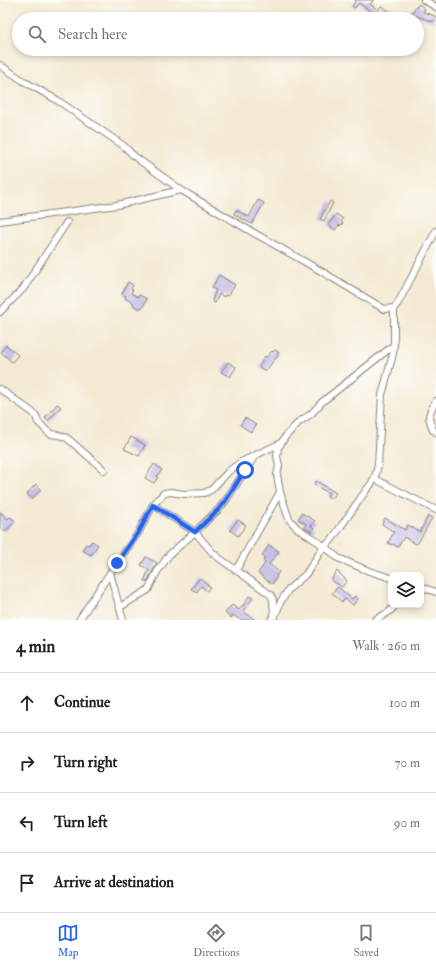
<!DOCTYPE html>
<html lang="en">
<head>
<meta charset="utf-8">
<style>
	body { margin:0; font-family:"IM FELL Double Pica",serif; background:#f2f2f2; color:#202124 }
	.controls { position:absolute; right:12px; bottom:12px; display:grid; overflow:hidden; border-radius:8px; box-shadow:0 2px 6px #0003 }
	.controls button { width:36px; height:36px; display:grid; place-items:center; padding:0; border:0; border-bottom:1px solid #e0e0e0; background:#fff; color:#202124; font:20px sans-serif }
	.stop { position:absolute; width:12px; height:12px; margin:-9px; border:3px solid #2563eb; border-radius:50%; background:#fff }
	.stop.end { background:#2563eb; border-color:#fff; box-shadow:0 1px 4px #0008 }
	.list { margin:0; padding:0; list-style:none }
	h2 { display:flex; justify-content:space-between; align-items:center; height:52px; margin:0; padding:0 16px; font-size:17px }
	h2 small { font-size:13px; font-weight:400; color:#757577 }
	.list li { display:grid; grid-template-columns:26px 1fr auto; gap:12px; align-items:center; box-sizing:border-box; height:60px; padding:0 16px; border-top:1px solid #e0e0e0 }
	.list b { display:block; font-size:15px; white-space:nowrap }
	.list em { font-size:13px; font-style:normal; color:#757577 }
	.icon { flex:none; width:22px; height:22px; fill:none; stroke:currentColor; stroke-width:2; stroke-linecap:round; stroke-linejoin:round }
	.map { position:relative; flex:none; width:436px; height:620px; overflow:hidden }
	.search { position:absolute; background:#fff; box-shadow:0 2px 6px #0003; left:12px; right:12px; top:12px; height:44px; display:flex; align-items:center; gap:10px; box-sizing:border-box; padding:0 14px; border-radius:22px; color:#757577; font-size:15px }
	.sheet { height:292px; background:#fff }
	nav { display:flex; justify-content:space-around; align-items:center; box-sizing:border-box; height:56px; border-top:1px solid #e0e0e0; background:#fff; font-size:11px; color:#757577 }
	nav a { display:grid; justify-items:center; gap:2px }
	nav .on { color:#2563eb }
	.map>svg:first-child { display:block }
	.building { fill:#c5bde8 }
	.lines { fill:none; stroke-linecap:round; stroke-linejoin:round }
	.minor-casing { stroke:#888378; stroke-width:8 }
	.minor { stroke:#fff; stroke-width:6 }
	.route { stroke:#2563eb; stroke-width:5 }
</style>
</head>
<body>
<div class="map">
<svg width="436" height="620" viewBox="0 0 436 620">
	<rect width="100%" height="100%" fill="#fdfcf7"/>
	<filter id="ink" filterUnits="userSpaceOnUse"><feTurbulence type="fractalNoise" baseFrequency=".025" numOctaves="2"/><feDisplacementMap in="SourceGraphic" scale="8" xChannelSelector="R" yChannelSelector="G"/><feConvolveMatrix kernelMatrix="1 2 1 2 8 2 1 2 1" color-interpolation-filters="sRGB"/></filter>
	<filter id="wash" filterUnits="userSpaceOnUse"><feTurbulence type="fractalNoise" baseFrequency=".012" numOctaves="4" result="noise"/><feDisplacementMap in="SourceGraphic" scale="16" xChannelSelector="R" yChannelSelector="G"/><feGaussianBlur stdDeviation="0.9" result="paint"/><feColorMatrix in="noise" values="0 0 0 0 0 0 0 0 0 0 0 0 0 0 0 0 0 1.4 0 .05"/><feComposite in="paint" operator="in"/></filter>
	<g filter="url(#wash)">
		<rect width="100%" height="100%" fill="#f4ead4"/>
		<g id="blocks">
			<g class="building">
				<path d="M 355,0 L 374,0 L 370,4 L 378,10 L 381,6 L 398,16 L 396,19 L 384,19 L 370,11 L 359,3 L 355,8 L 352,6 L 356,1 Z"/>
				<path d="M 419,4 L 425,9 L 423,12 L 435,16 L 433,22 L 414,15 L 411,13 Z"/>
				<path d="M 258,200 L 264,203 L 252,224 L 234,214 L 236,210 L 249,217 Z"/>
				<path d="M 330,201 L 333,203 L 324,221 L 320,219 Z"/>
				<path d="M 336,214 L 343,219 L 341,221 L 343,223 L 340,226 L 339,225 L 335,230 L 328,225 Z"/>
				<path d="M 219,275 L 235,285 L 228,296 L 225,295 L 224,297 L 219,294 L 215,303 L 212,301 L 216,290 L 212,288 Z"/>
				<path d="M 128,282 L 133,285 L 131,289 L 133,290 L 131,293 L 138,297 L 139,295 L 147,299 L 142,308 L 140,307 L 139,309 L 133,305 L 134,303 L 125,298 L 126,296 L 122,294 Z"/>
				<path d="M 6,345 L 18,355 L 12,362 L 1,352 Z"/>
				<path d="M 275,350 L 279,353 L 277,355 L 278,356 L 273,361 L 266,371 L 259,367 L 265,356 L 267,357 L 272,351 L 273,352 Z"/>
				<path d="M 228,362 L 236,367 L 230,377 L 221,372 Z"/>
				<path d="M 57,404 L 61,407 L 48,421 L 45,418 Z"/>
				<path d="M 245,418 L 256,425 L 251,432 L 240,425 Z"/>
				<path d="M 131,437 L 145,445 L 139,456 L 124,449 Z"/>
				<path d="M 154,464 L 162,470 L 157,476 L 158,477 L 154,483 L 145,478 Z"/>
				<path d="M 316,481 L 336,493 L 332,499 L 327,496 L 329,493 L 314,485 Z"/>
				<path d="M 36,484 L 41,489 L 32,499 L 27,494 Z"/>
				<path d="M 0,512 L 8,519 L 10,517 L 15,521 L 5,532 L 0,527 Z"/>
				<path d="M 302,513 L 315,521 L 311,526 L 314,528 L 312,532 L 304,527 L 306,524 L 298,519 Z"/>
				<path d="M 428,516 L 432,518 L 418,543 L 416,544 L 404,537 L 398,547 L 393,544 L 392,545 L 388,543 L 394,532 L 382,524 L 385,518 L 405,530 L 408,525 L 420,532 Z"/>
				<path d="M 238,520 L 246,525 L 238,536 L 230,530 Z"/>
				<path d="M 92,541 L 98,545 L 91,555 L 82,550 L 86,544 L 89,545 Z"/>
				<path d="M 269,545 L 279,552 L 277,555 L 276,555 L 269,564 L 279,572 L 276,576 L 277,577 L 272,584 L 258,573 L 265,563 L 263,561 L 265,558 L 262,556 Z"/>
				<path d="M 146,557 L 157,563 L 147,582 L 144,581 L 149,570 L 141,565 Z"/>
				<path d="M 337,571 L 347,581 L 342,587 L 331,580 Z"/>
				<path d="M 200,578 L 210,587 L 207,591 L 201,586 L 197,592 L 191,589 Z"/>
				<path d="M 338,587 L 352,599 L 355,596 L 358,599 L 353,605 L 345,599 L 342,602 L 332,593 Z"/>
				<path d="M 249,596 L 253,598 L 243,611 L 255,620 L 241,620 L 233,615 L 231,618 L 225,613 L 232,605 L 239,610 L 243,605 L 243,606 Z"/>
			</g>
		</g>
	</g>
	<g filter="url(#ink)">
		<use href="#blocks" fill-opacity="0" stroke="#888378" stroke-width="1"/>
		<g class="lines">
			<defs>
				<g id="minor">
					<path d="M 424,0 L 436,7"/>
					<path d="M 0,65 L 25,82 L 57,100 L 124,146 L 135,157 L 181,190 L 247,229 L 321,271 L 384,309 L 394,308 L 398,303 L 436,231"/>
					<path d="M 0,221 L 117,205 L 181,190"/>
					<path d="M 0,312 L 23,289 L 67,222"/>
					<path d="M 0,389 L 32,412 L 36,416 L 38,422 L 47,431 L 51,434 L 59,435 L 67,438 L 104,470"/>
					<path d="M 436,401 C 428,416 427,414 433,430 L 436,432"/>
					<path d="M 375,479 L 436,510"/>
					<path d="M 153,505 L 195,532 L 212,552 L 219,558 L 271,595 L 273,600 L 274,614"/>
					<path d="M 236,570 L 280,492"/>
					<path d="M 110,573 L 123,620"/>
					<path d="M 391,578 L 369,571 L 338,558 L 324,546 L 297,528 L 289,519 L 280,492 L 277,475 L 279,466 L 277,456 L 278,448 L 285,437 L 299,422 L 311,414 L 322,402 L 394,345"/>
					<path d="M 421,587 L 436,592"/>
					<path d="M 120,607 L 148,590 L 157,572 L 169,555 L 195,532 L 219,509 L 226,500 L 254,457"/>
					<path d="M 79,620 L 110,573 L 138,533 L 153,505 L 164,493 L 171,492 L 184,494 L 204,493 L 211,490 L 229,471 L 241,462 L 281,443"/>
					<path d="M 271,620 L 275,616 L 281,601 L 289,589 L 306,574 L 324,546 L 330,542 L 367,489 C 374,482 376,475 378,465 L 382,395 L 393,354 L 394,342 L 394,308"/>
					<path d="M 375,620 L 389,612 L 396,605"/>
				</g>
			</defs>
			<use href="#minor" class="minor-casing"/>
			<use href="#minor" class="minor"/>
		</g>
	</g>
	<g class="lines" filter="url(#ink)">
		<path class="route" d="M 117,563 L 138,533 L 153,505 L 195,532 L 219,509 L 226,500 L 245,470"/>
	</g>
</svg>
<div class="controls">
<button><svg class="icon" aria-label="layers" viewBox="0 0 24 24"><path d="M12 4l9 5-9 5-9-5zM3 14l9 5 9-5"/></svg></button>
</div>
<div class="stop" style="left:245px;top:470px"></div>
<div class="stop end" style="left:117px;top:563px"></div>
<div class="search"><svg class="icon" aria-label="search" viewBox="0 0 24 24"><circle cx="10" cy="10" r="6"/><path d="M15 15l6 6"/></svg>Search here</div>
</div>
<section class="sheet">
<h2>4 min<small>Walk · 260 m</small></h2>
<ul class="list">
<li><svg class="icon" aria-label="ahead" viewBox="0 0 24 24"><path d="M12 20V5M6 11l6-6 6 6"/></svg><div><b>Continue</b></div><em>100 m</em></li>
<li><svg class="icon" aria-label="right" viewBox="0 0 24 24"><path d="M7 20v-9h11M14 6l5 5-5 5"/></svg><div><b>Turn right</b></div><em>70 m</em></li>
<li><svg class="icon" aria-label="left" viewBox="0 0 24 24"><path d="M17 20v-9H6M10 6l-5 5 5 5"/></svg><div><b>Turn left</b></div><em>90 m</em></li>
<li><svg class="icon" aria-label="arrive" viewBox="0 0 24 24"><path d="M6 21V4h12l-3 4 3 4H6"/></svg><div><b>Arrive at destination</b></div></li>
</ul>
</section>
<nav>
<a class="on"><svg class="icon" aria-label="map" viewBox="0 0 24 24"><path d="M3 6l6-2 6 2 6-2v14l-6 2-6-2-6 2zM9 4v14M15 6v14"/></svg>Map</a>
<a><svg class="icon" aria-label="directions" viewBox="0 0 24 24"><path d="M12 3l9 9-9 9-9-9zM9 14v-3h6M13 9l2 2-2 2"/></svg>Directions</a>
<a><svg class="icon" aria-label="saved" viewBox="0 0 24 24"><path d="M7 4h10v16l-5-4-5 4z"/></svg>Saved</a>
</nav>
</body>
</html>
